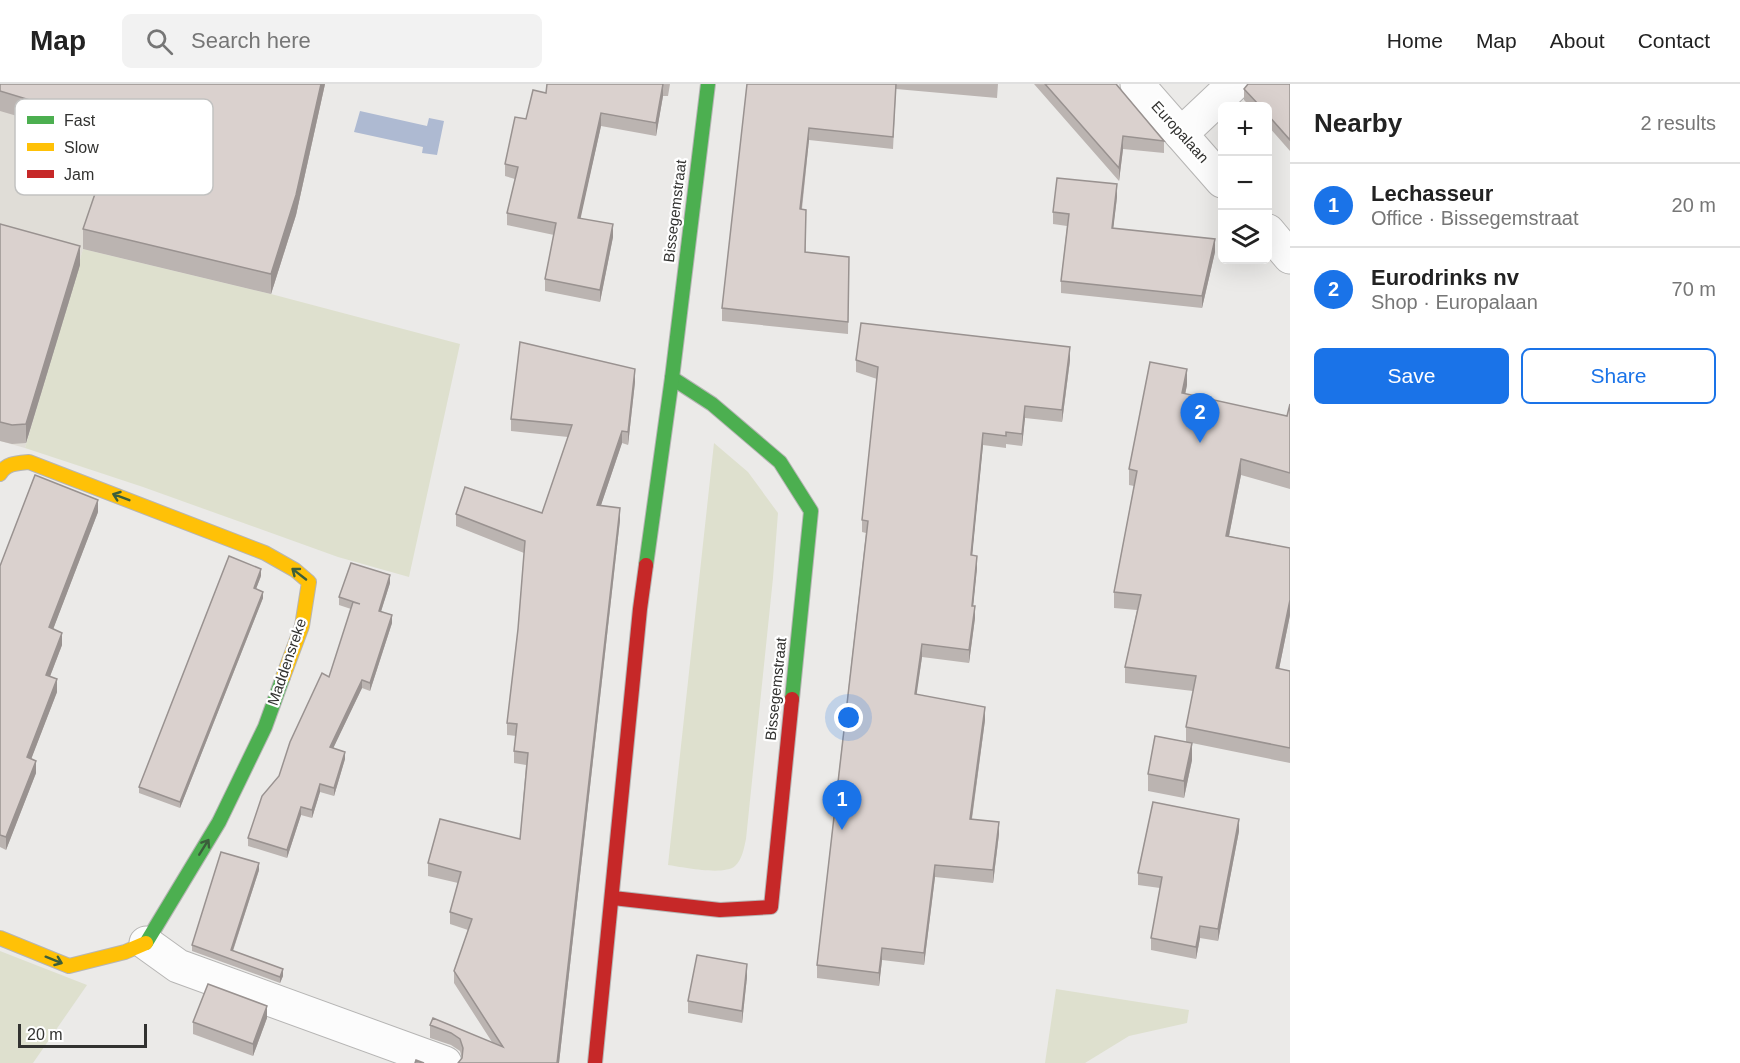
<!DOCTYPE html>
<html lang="en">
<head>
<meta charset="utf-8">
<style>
	body { margin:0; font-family:Arial,sans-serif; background:#f2f2f2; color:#222 }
	.controls { position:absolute; right:18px; top:18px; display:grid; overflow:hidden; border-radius:9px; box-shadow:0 6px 24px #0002 }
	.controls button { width:54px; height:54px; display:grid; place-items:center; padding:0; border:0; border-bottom:2px solid #e0e0e0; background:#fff; color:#222; font:30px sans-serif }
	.scale { position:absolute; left:18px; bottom:15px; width:129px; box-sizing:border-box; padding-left:6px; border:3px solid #323230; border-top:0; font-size:16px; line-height:21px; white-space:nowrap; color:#323230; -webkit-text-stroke:4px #fff; paint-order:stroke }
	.you { position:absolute; left:849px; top:634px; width:21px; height:21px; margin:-15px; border:4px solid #fff; border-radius:50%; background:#1a73e8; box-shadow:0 0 0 9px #1a73e833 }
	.badge { display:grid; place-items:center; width:39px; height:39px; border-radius:50%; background:#1a73e8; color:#fff; font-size:20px; font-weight:700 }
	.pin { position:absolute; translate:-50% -50px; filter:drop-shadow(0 2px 3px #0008) }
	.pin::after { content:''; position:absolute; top:32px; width:21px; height:18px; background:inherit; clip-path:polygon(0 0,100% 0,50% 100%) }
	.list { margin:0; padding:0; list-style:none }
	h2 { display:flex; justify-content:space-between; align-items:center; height:78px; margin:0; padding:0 24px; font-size:26px }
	h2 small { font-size:20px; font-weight:400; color:#767676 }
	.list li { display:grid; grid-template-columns:39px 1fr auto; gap:18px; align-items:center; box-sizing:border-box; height:84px; padding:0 24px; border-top:2px solid #e0e0e0 }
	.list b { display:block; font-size:22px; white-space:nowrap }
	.list p { margin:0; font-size:20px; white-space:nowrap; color:#767676 }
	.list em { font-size:20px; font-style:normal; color:#767676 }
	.actions { display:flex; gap:12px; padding:18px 24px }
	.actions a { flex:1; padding:14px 0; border:2px solid #1a73e8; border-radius:9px; text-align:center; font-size:21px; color:#1a73e8 }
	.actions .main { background:#1a73e8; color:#fff }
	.icon { flex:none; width:33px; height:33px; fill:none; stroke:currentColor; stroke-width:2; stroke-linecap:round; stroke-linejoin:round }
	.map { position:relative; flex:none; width:1290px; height:979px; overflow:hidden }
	header { display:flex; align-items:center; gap:36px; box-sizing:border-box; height:84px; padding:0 30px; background:#fff; border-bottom:2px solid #e0e0e0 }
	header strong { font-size:28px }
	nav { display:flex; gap:33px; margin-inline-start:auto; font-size:21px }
	.search { width:420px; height:54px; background:#f2f2f2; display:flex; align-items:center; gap:15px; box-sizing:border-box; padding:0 21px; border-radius:9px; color:#767676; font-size:22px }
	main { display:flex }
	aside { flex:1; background:#fff }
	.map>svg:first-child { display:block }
	.built { fill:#e0ddd7 }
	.green { fill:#dee0ce }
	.water { fill:#aebad2 }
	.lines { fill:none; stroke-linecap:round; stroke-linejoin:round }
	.street-casing { stroke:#b6b5b4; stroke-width:35 }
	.fast-casing { stroke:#b6b5b4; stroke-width:16 }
	.slow-casing { stroke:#b6b5b4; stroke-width:16 }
	.jam-casing { stroke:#b6b5b4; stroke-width:16 }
	.street { stroke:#fcfcfc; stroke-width:33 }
	.fast { stroke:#4caf50; stroke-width:14 }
	.slow { stroke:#ffc107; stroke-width:14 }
	.jam { stroke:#c62828; stroke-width:14 }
	.wall { fill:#bbb4b1 }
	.shaded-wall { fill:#999290 }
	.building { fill:#dad1ce; stroke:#999290; stroke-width:1.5 }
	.oneway { stroke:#3b5e3b }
	.labels { text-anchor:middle; stroke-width:4.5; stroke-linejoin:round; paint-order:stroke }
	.street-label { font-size:15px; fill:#323230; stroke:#fff }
	.key { fill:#fff; stroke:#c2c2c1; stroke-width:1.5 }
	.key-label { font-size:16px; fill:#323230 }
</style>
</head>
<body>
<header>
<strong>Map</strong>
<div class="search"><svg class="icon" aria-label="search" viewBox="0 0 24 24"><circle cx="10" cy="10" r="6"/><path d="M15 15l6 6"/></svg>Search here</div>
<nav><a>Home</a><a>Map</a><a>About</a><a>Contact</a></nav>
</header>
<main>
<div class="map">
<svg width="1290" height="979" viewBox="0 0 1290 979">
	<rect width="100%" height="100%" fill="#ebeae8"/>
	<path class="built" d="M 0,0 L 325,0 L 296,131 L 271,210 L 83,165 L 25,364 L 0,357 Z"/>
	<g class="green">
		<path d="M 83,165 L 271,210 L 460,260 L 409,493 L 338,473 L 143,403 L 25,364 Z"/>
		<path d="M 714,359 L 748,388 L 778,429 L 773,494 L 746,755 C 744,764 742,776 735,782 C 724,792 682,783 668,781 Z"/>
		<path d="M 0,867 L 87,901 L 33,979 L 0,979 Z"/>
		<path d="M 1056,905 L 1189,926 L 1187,939 L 1129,952 L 1085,979 L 1045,979 Z"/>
	</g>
	<path class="water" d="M 360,27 L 427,42 L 429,34 L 444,37 L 437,71 L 422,69 L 423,63 L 354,48 Z"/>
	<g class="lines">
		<defs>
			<g id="street">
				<path d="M 1137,0 L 1222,97"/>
				<path d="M 1181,50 L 1234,0"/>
				<path d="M 1268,147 L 1290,173"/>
				<path d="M 146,859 L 178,882 L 445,979"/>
			</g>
			<g id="fast">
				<path d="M 672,294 L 712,320 L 780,378 L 811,427 L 792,615"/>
				<path d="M 646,481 L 672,294 L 708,0"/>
				<path d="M 146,859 L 219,738 L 265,643 L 283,593"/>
			</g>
			<g id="slow">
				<path d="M 0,390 C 6,379 18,379 29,378 L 265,469 L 295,486 L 309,498 L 302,542 L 283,593"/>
				<path d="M 0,854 L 69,882 L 125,868 L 146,859"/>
			</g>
			<g id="jam">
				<path d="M 613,814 L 720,826 L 771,823 L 792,615"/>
				<path d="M 595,979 L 640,525 L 646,481"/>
			</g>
		</defs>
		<use href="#street" class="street-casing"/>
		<use href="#fast" class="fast-casing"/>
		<use href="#slow" class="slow-casing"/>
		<use href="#jam" class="jam-casing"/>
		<use href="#street" class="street"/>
		<use href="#fast" class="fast"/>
		<use href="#slow" class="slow"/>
		<use href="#jam" class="jam"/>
	</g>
	<g class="wall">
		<path d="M 0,0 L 325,0 L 296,131 L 271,210 L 83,165 L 83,145 L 111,63 L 65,49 L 65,46 L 0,27 Z"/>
		<path d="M 547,0 L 670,0 L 668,12 L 663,12 L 656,52 L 601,42 L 580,134 L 613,153 L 600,218 L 545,207 L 545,195 L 554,151 L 507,141 L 507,129 L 515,95 L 505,92 L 505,80 L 526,35 L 546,9 Z"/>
		<path d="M 747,0 L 998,0 L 997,14 L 896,5 L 893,65 L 809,56 L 802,125 L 806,168 L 849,173 L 848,250 L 722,237 L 722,224 Z"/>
		<path d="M 1034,0 L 1116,0 L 1164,57 L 1164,69 L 1123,65 L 1119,97 Z"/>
		<path d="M 1290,0 L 1290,67 L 1268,42 L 1268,22 L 1250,22 L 1244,16 L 1244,5 Z"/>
		<path d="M 1117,113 L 1113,144 L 1215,168 L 1202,224 L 1061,209 L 1061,197 L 1067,142 L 1053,140 L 1053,128 Z"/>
		<path d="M 0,140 L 80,181 L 26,359 L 12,360 L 0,357 Z"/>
		<path d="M 856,276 L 1070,276 L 1062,338 L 1025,334 L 1022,362 L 1006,360 L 1006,364 L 983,361 L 972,471 L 977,484 L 973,522 L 975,534 L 969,579 L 922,573 L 916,610 L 985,636 L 972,735 L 999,750 L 993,799 L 935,793 L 924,881 L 882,876 L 879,902 L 817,894 L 817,881 L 866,449 L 862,448 L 862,436 L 877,295 L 856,288 Z"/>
		<path d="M 635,298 L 628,361 L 622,359 L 601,421 L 620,436 L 559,979 L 462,974 L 460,967 L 451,961 L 430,954 L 430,941 L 492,958 L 454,899 L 454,887 L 468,846 L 450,840 L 450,828 L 458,799 L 428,792 L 428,779 L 520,755 L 526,681 L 514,679 L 514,667 L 516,652 L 507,651 L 507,639 L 518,545 L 524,469 L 456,442 L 456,430 L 542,429 L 568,353 L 511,347 L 511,335 Z"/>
		<path d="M 1187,301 L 1185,310 L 1287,332 L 1290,320 L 1290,405 L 1241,391 L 1229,452 L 1290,464 L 1290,531 L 1279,585 L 1290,587 L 1290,679 L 1192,659 L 1192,676 L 1184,714 L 1148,707 L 1148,690 L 1186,658 L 1186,643 L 1193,607 L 1125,599 L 1125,583 L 1137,526 L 1114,524 L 1114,508 L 1134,402 L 1129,401 L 1129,385 Z"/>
		<path d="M 98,428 L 53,545 L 62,561 L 50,592 L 57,608 L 31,675 L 36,689 L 6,766 L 0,763 L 0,482 Z"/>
		<path d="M 261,492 L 256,505 L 263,514 L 180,724 L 139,709 L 139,703 Z"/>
		<path d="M 390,499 L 381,527 L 392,539 L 370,607 L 362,604 L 333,664 L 345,675 L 334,712 L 320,708 L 312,734 L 301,731 L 287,774 L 248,762 L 248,754 L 329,593 L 351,525 L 339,521 L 339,513 Z"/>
		<path d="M 1239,747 L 1218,857 L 1200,854 L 1196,875 L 1151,866 L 1151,854 L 1160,804 L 1138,801 L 1138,789 Z"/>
		<path d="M 259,786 L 233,867 L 283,892 L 280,899 L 192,867 L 192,861 Z"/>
		<path d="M 747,893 L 742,939 L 688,929 L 688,917 Z"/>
		<path d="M 267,934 L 253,972 L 193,950 L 193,938 Z"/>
	</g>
	<g class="shaded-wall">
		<path d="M 321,0 L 325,0 L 296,131 L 271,210 L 271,190 Z"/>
		<path d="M 663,0 L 663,12 L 656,52 L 656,39 Z"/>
		<path d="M 601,29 L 601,42 L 578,146 L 578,134 Z"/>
		<path d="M 809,44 L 809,56 L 800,138 L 800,125 Z"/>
		<path d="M 1123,52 L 1123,65 L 1119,97 L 1119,84 Z"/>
		<path d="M 1117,100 L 1117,113 L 1112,156 L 1112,144 Z"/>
		<path d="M 613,140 L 613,153 L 600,218 L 600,206 Z"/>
		<path d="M 1215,155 L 1215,168 L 1202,224 L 1202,212 Z"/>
		<path d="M 80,162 L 80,181 L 26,359 L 26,340 Z"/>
		<path d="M 1070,263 L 1070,276 L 1062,338 L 1062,326 Z"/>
		<path d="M 635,285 L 635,298 L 628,361 L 628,348 Z"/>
		<path d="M 1187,285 L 1187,301 L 1182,325 L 1182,309 Z"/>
		<path d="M 1025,322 L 1025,334 L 1022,362 L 1022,350 Z"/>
		<path d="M 622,347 L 622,359 L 597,433 L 597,421 Z"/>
		<path d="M 983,349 L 983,361 L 971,484 L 971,471 Z"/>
		<path d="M 1241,375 L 1241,391 L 1226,467 L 1226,452 Z"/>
		<path d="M 98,416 L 98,428 L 49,556 L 49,543 Z"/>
		<path d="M 620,424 L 620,436 L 559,979 L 557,979 Z"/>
		<path d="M 977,472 L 977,484 L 972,534 L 972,522 Z"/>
		<path d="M 261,485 L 261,492 L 254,510 L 254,504 Z"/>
		<path d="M 390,491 L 390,499 L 379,534 L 379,527 Z"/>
		<path d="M 263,508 L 263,514 L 180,724 L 180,718 Z"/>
		<path d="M 1290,516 L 1290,531 L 1276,600 L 1276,584 Z"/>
		<path d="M 975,522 L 975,534 L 969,579 L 969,566 Z"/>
		<path d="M 392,531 L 392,539 L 370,607 L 370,599 Z"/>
		<path d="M 62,549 L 62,561 L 46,603 L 46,591 Z"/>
		<path d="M 922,560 L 922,573 L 915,622 L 915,610 Z"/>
		<path d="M 57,595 L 57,608 L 27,686 L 27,673 Z"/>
		<path d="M 362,596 L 362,604 L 330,671 L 330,663 Z"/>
		<path d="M 985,623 L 985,636 L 970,747 L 970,735 Z"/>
		<path d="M 1192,659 L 1192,676 L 1184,714 L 1184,697 Z"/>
		<path d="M 345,668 L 345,675 L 334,712 L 334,704 Z"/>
		<path d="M 36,677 L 36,689 L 6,766 L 6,753 Z"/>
		<path d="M 320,700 L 320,708 L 312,734 L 312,726 Z"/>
		<path d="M 301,723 L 301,731 L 287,774 L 287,766 Z"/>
		<path d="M 1239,735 L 1239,747 L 1218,857 L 1218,845 Z"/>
		<path d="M 999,738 L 999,750 L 993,799 L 993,786 Z"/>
		<path d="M 259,779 L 259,786 L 231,872 L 231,866 Z"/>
		<path d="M 935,781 L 935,793 L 924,881 L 924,869 Z"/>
		<path d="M 1200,842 L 1200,854 L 1196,875 L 1196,863 Z"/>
		<path d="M 882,864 L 882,876 L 879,902 L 879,889 Z"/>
		<path d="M 747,880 L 747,893 L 742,939 L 742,927 Z"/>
		<path d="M 283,885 L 283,892 L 280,899 L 280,893 Z"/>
		<path d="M 267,922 L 267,934 L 253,972 L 253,960 Z"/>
	</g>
	<g class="building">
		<path d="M 0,0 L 321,0 L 296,111 L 271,190 L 83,145 L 117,45 L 65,30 L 66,27 L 0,7 Z"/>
		<path d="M 547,0 L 663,0 L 656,39 L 601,29 L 578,134 L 613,140 L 600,206 L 545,195 L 556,139 L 507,129 L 518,83 L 505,80 L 515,33 L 526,35 L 533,6 L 546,9 Z"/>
		<path d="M 747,0 L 896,0 L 893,53 L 809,44 L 800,125 L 806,126 L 805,168 L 849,173 L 848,238 L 722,224 Z"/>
		<path d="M 1045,0 L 1116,0 L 1164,57 L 1123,52 L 1119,84 Z"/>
		<path d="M 1248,0 L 1290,0 L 1290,56 L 1268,31 L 1268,22 L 1260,22 L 1244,5 Z"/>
		<path d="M 1057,94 L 1117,100 L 1112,144 L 1215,155 L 1202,212 L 1061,197 L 1069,130 L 1053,128 Z"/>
		<path d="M 0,140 L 80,162 L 26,340 L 12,341 L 0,338 Z"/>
		<path d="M 861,239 L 1070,263 L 1062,326 L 1025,322 L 1022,350 L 1006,348 L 1006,352 L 983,349 L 971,471 L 977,472 L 972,522 L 975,522 L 969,566 L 922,560 L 915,610 L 985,623 L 970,735 L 999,738 L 993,786 L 935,781 L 924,869 L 882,864 L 879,889 L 817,881 L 868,437 L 862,436 L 878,283 L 856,276 Z"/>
		<path d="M 520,258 L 635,285 L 628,348 L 622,347 L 597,421 L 620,424 L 557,979 L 458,979 L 462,974 L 463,964 L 460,955 L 451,949 L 430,941 L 433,934 L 503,963 L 454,887 L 472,835 L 450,828 L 461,788 L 428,779 L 440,735 L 520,755 L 528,669 L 514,667 L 517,640 L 507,639 L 518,545 L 525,457 L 456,430 L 465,403 L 542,429 L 572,341 L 511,335 Z"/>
		<path d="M 1150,278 L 1187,285 L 1182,309 L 1287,332 L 1290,320 L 1290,389 L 1241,375 L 1226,452 L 1290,464 L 1290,516 L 1276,584 L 1290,587 L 1290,664 L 1186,643 L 1196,592 L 1125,583 L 1141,511 L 1114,508 L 1137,387 L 1129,385 Z"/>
		<path d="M 35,391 L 98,416 L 49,543 L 62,549 L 46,591 L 57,595 L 27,673 L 36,677 L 6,753 L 0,751 L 0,482 Z"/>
		<path d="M 229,472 L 261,485 L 254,504 L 263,508 L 180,718 L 139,703 Z"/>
		<path d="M 351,479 L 390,491 L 379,527 L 392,531 L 370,599 L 362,596 L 330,663 L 345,668 L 334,704 L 320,700 L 312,726 L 301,723 L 287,766 L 248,754 L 262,712 L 279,692 L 290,658 L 322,589 L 329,593 L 353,518 L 360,520 L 339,513 Z"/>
		<path d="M 1155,652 L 1192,659 L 1184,697 L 1148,690 Z"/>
		<path d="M 1153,718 L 1239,735 L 1218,845 L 1200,842 L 1196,863 L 1151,854 L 1162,793 L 1138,789 Z"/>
		<path d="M 221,768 L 259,779 L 231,866 L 283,885 L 280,893 L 192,861 Z"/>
		<path d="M 697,871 L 747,880 L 742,927 L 688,917 Z"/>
		<path d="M 208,900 L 267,922 L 253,960 L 193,938 Z"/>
		<path d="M 416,976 L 424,979 L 415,979 Z"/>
	</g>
	<defs><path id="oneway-shaft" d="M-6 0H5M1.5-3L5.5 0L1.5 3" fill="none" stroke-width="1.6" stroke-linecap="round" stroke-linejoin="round" transform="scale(1.5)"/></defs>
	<g class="oneway">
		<use href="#oneway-shaft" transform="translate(121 413) rotate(-159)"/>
		<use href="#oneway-shaft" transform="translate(299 490) rotate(-142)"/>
		<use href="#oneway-shaft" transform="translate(204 763) rotate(-58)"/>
		<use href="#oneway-shaft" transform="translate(54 876) rotate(22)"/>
	</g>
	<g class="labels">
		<g class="street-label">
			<text transform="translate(1180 48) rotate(48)" y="5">Europalaan</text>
			<text transform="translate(675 127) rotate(-83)" y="5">Bissegemstraat</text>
			<text transform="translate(287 578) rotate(-71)" y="5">Maddensreke</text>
			<text transform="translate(776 605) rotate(-84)" y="5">Bissegemstraat</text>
		</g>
	</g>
	<rect x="15" y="15" width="198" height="96" rx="9" class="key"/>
	<rect x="27" y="32" width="27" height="8" fill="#4caf50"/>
	<rect x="27" y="59" width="27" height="8" fill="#ffc107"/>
	<rect x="27" y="86" width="27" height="8" fill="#c62828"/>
	<g class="key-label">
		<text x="64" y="42">Fast</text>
		<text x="64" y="69">Slow</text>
		<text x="64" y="96">Jam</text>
	</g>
</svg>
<div class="controls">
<button>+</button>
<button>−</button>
<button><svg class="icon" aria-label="layers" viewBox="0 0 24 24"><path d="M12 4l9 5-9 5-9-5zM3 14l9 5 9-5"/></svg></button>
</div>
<div class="scale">20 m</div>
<div class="you"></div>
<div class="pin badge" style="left:842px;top:746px">1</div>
<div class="pin badge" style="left:1200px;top:359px">2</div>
</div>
<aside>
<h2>Nearby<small>2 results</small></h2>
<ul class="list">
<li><span class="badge">1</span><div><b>Lechasseur</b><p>Office · Bissegemstraat</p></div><em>20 m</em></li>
<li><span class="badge">2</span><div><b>Eurodrinks nv</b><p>Shop · Europalaan</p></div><em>70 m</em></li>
</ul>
<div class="actions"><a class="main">Save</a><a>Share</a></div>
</aside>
</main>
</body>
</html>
